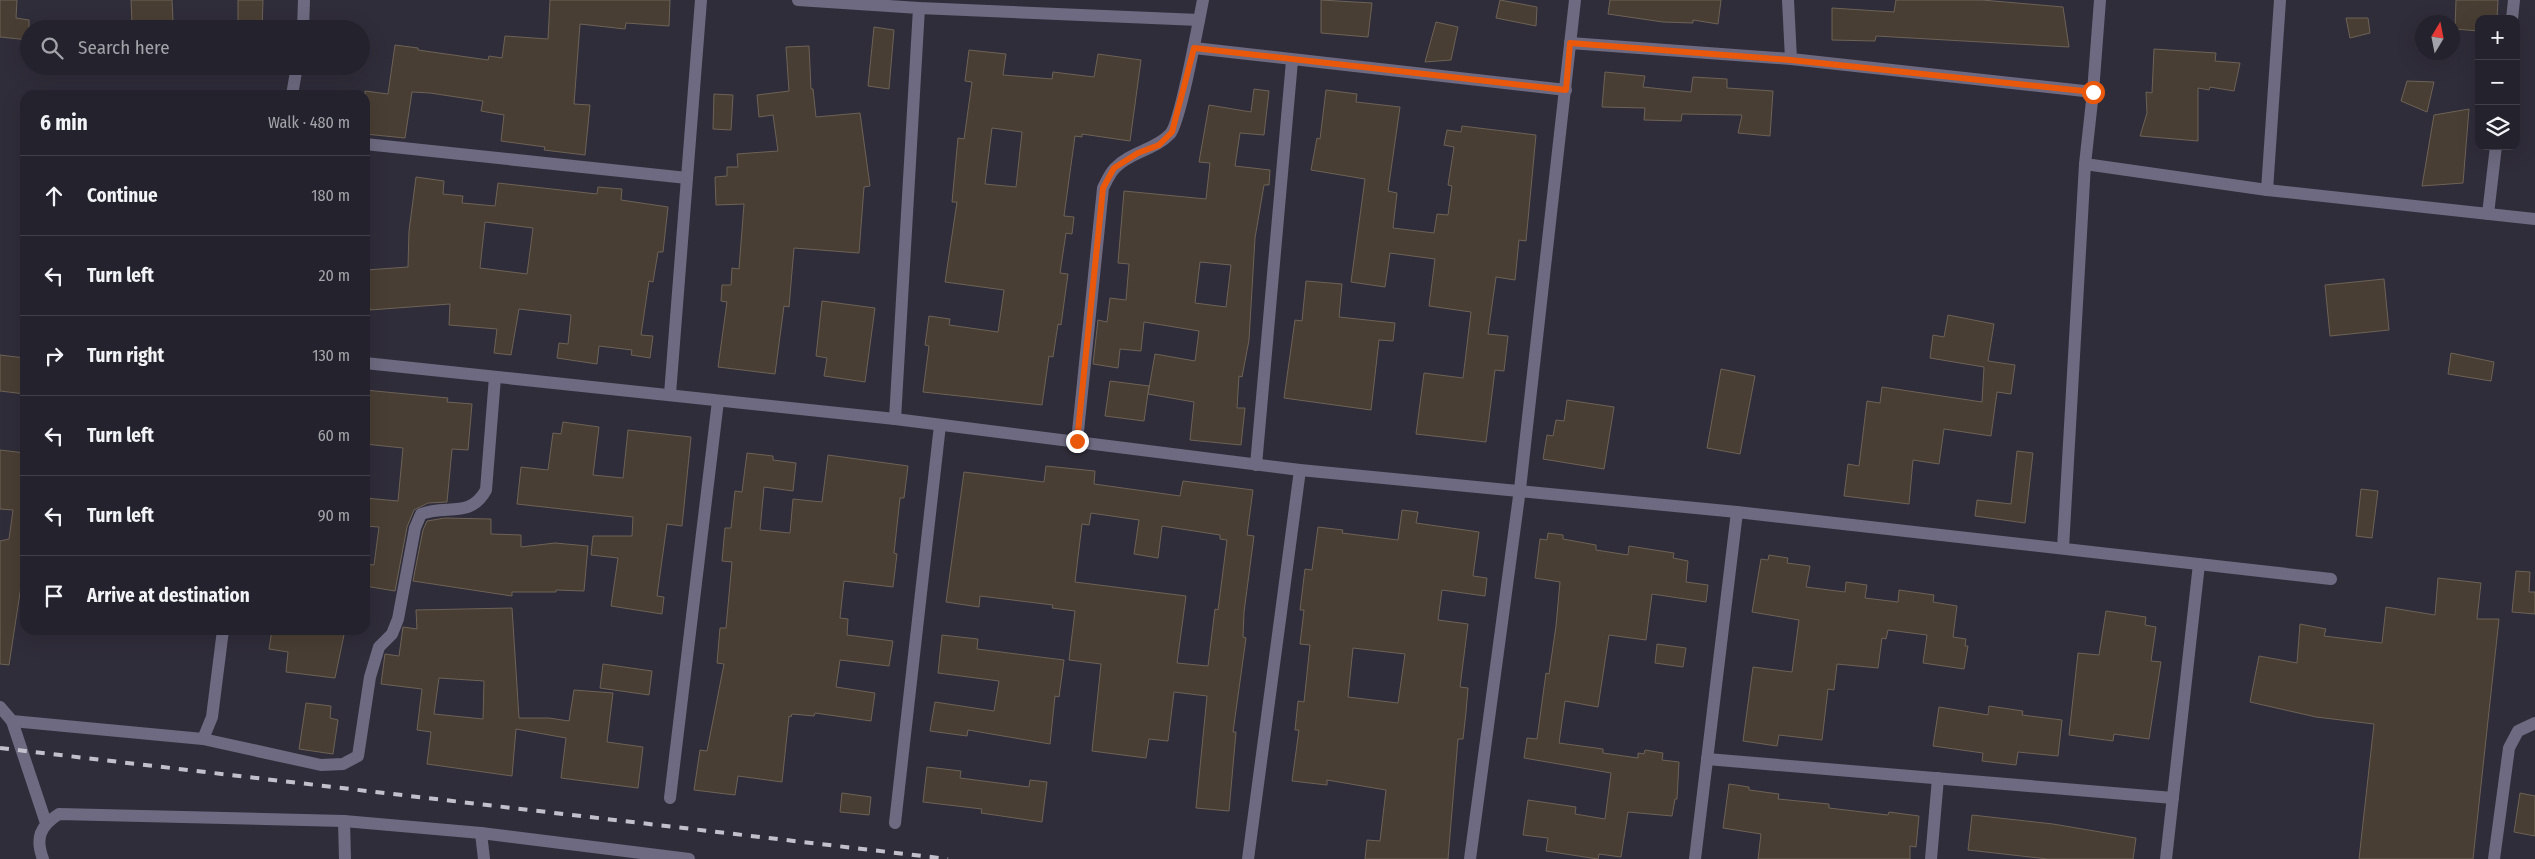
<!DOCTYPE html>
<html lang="en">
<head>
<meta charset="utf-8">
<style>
	body { margin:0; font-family:"Fira Sans Condensed",sans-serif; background:#302f38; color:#f1f3f6 }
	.controls { position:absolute; right:15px; top:15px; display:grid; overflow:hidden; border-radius:10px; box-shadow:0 5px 20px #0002 }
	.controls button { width:45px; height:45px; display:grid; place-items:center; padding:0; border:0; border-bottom:1px solid #413f48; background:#24222c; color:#f1f3f6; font:25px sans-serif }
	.compass { position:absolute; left:2415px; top:15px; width:45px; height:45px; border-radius:50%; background:#24222c; box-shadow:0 5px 20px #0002; rotate:10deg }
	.stop { position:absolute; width:15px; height:15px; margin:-11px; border:4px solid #ea580c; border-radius:50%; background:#fff }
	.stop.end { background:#ea580c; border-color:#fff; box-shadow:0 1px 5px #0008 }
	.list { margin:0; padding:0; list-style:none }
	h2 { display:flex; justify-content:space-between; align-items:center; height:65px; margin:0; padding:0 20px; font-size:21px }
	h2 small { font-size:16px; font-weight:400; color:#a3a4a9 }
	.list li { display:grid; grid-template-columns:32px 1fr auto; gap:15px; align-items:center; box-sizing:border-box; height:80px; padding:0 20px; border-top:1px solid #413f48 }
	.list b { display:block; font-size:19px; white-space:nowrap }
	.list em { font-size:16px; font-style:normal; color:#a3a4a9 }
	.icon { flex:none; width:28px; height:28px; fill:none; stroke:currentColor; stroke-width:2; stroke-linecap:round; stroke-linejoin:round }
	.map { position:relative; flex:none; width:2535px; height:859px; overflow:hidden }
	.search { position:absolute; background:#24222c; box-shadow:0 5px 20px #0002; left:20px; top:20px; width:350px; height:55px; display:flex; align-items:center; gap:12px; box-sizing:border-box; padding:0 18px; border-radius:28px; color:#a3a4a9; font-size:19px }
	.panel { position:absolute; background:#24222c; box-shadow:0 5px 20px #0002; left:20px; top:90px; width:350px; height:545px; border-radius:15px }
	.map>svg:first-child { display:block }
	.building { fill:#493e33; stroke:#6d6256; fill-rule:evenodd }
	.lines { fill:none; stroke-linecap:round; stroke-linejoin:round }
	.minor { stroke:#6e6a81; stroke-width:12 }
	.rail { stroke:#c2c1cb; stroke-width:4; stroke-dasharray:9 9; stroke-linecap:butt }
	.route { stroke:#ea580c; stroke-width:6 }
</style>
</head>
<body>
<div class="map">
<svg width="2535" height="859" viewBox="0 0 2535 859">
	<rect width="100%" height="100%" fill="#302d3a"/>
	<g class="building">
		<path d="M 0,0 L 17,0 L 16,18 L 29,20 L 29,40 L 0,37 Z"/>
		<path d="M 131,0 L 172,0 L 173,21 L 132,23 Z"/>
		<path d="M 238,0 L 263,0 L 262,29 L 238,29 Z"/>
		<path d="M 550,0 L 670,0 L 669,26 L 626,23 L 625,29 L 580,24 L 574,104 L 590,105 L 585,155 L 544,150 L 545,147 L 501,141 L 504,115 L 481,111 L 483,101 L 430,93 L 412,92 L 405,138 L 365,134 L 365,91 L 388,94 L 395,45 L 418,48 L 418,50 L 488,60 L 489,56 L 502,58 L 505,36 L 548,39 Z"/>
		<path d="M 1321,0 L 1372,3 L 1368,37 L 1321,33 Z"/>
		<path d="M 1500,0 L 1537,7 L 1536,26 L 1496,18 Z"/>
		<path d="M 1610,0 L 1721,0 L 1718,24 L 1693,20 L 1693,23 L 1663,22 L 1608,14 Z"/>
		<path d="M 1896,0 L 1982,0 L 2063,7 L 2069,47 L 1876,36 L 1875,41 L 1832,40 L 1832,8 L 1894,12 Z"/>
		<path d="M 2456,0 L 2498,0 L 2497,19 L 2479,19 L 2479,31 L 2455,29 Z"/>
		<path d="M 2346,18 L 2368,18 L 2370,33 L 2350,38 Z"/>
		<path d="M 1436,22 L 1458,27 L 1451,60 L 1425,62 Z"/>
		<path d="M 874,27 L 894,30 L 889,89 L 868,86 Z"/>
		<path d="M 809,46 L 811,89 L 813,89 L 816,117 L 860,113 L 870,186 L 864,187 L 859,253 L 794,248 L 789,307 L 784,306 L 775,374 L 718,367 L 727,302 L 721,301 L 722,285 L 731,285 L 732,268 L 739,269 L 744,204 L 716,205 L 715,177 L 727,176 L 727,167 L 738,167 L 737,154 L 778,151 L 773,115 L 759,117 L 757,95 L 789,91 L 786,47 Z"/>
		<path d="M 2154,49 L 2216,53 L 2215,61 L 2240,63 L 2234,91 L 2210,87 L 2209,90 L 2198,88 L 2198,141 L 2140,136 L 2147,113 L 2146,92 L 2152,93 Z"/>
		<path d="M 969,50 L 1006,54 L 1003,75 L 1052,79 L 1053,72 L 1094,77 L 1098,54 L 1141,60 L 1130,141 L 1082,134 L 1082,137 L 1075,136 L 1064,216 L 1074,217 L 1072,234 L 1066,233 L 1060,273 L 1068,274 L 1061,325 L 1058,324 L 1053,357 L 1049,356 L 1042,405 L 923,392 L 929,346 L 925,345 L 929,316 L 950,319 L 949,325 L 998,332 L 1004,290 L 945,282 L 957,202 L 952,202 L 958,138 L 964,139 L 972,82 L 965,81 ZM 992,128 L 1022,132 L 1016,187 L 985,184 Z"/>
		<path d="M 1605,72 L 1645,76 L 1643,87 L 1691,92 L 1693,77 L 1727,79 L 1727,88 L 1773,91 L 1770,136 L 1738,133 L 1742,115 L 1682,114 L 1681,121 L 1644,120 L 1645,108 L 1602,107 Z"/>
		<path d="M 2407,81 L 2434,82 L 2427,112 L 2401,101 Z"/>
		<path d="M 1254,89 L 1269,91 L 1264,135 L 1240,133 L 1235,166 L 1270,170 L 1269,185 L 1264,185 L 1255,238 L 1249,340 L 1242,377 L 1239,376 L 1237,408 L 1245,408 L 1241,445 L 1190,440 L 1194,402 L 1148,394 L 1155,354 L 1195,361 L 1199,331 L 1144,322 L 1141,351 L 1120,349 L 1118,368 L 1093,364 L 1098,320 L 1107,322 L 1110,298 L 1126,300 L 1129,264 L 1118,263 L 1124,191 L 1206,199 L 1210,163 L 1199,162 L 1209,105 L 1251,112 ZM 1200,262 L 1231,265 L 1226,307 L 1195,303 Z"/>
		<path d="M 1326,90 L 1357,94 L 1356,102 L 1400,107 L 1388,191 L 1397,193 L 1393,228 L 1434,233 L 1437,214 L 1448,215 L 1452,186 L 1448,185 L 1454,147 L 1444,145 L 1447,130 L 1461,132 L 1462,126 L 1536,135 L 1526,241 L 1519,240 L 1515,280 L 1496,277 L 1488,334 L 1508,336 L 1504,371 L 1495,370 L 1486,442 L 1416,434 L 1424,373 L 1463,378 L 1471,312 L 1429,306 L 1435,259 L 1390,253 L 1385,287 L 1351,282 L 1365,179 L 1311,170 L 1317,138 L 1320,139 Z"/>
		<path d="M 714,94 L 733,95 L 731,130 L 713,129 Z"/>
		<path d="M 2469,109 L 2463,183 L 2422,186 L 2434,115 Z"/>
		<path d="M 416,177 L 444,181 L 443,194 L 463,196 L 462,203 L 495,206 L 498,183 L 597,194 L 598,187 L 622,189 L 621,200 L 668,207 L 663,252 L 658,252 L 653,282 L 649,281 L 641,335 L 653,336 L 650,358 L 631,355 L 632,350 L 599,346 L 597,364 L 557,358 L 559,343 L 568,344 L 571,315 L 519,309 L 511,355 L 494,353 L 497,329 L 449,325 L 450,304 L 370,310 L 366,270 L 408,267 L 409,231 ZM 485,222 L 533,228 L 527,274 L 480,268 Z"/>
		<path d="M 2384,279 L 2389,330 L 2330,336 L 2325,285 Z"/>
		<path d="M 1306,281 L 1342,284 L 1339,317 L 1395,323 L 1393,341 L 1379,340 L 1371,410 L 1284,398 L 1295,320 L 1302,321 Z"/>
		<path d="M 822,301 L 875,308 L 865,382 L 824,376 L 827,358 L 816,356 Z"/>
		<path d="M 1948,315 L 1994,324 L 1988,361 L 2015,365 L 2011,394 L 1997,392 L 1991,436 L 1944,429 L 1939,464 L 1913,460 L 1909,504 L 1844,496 L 1848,464 L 1859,466 L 1867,401 L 1880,403 L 1882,387 L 1982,402 L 1984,367 L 1930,358 L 1933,335 L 1944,337 Z"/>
		<path d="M 2451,353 L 2494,362 L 2491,381 L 2448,374 Z"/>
		<path d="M 0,355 L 25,358 L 25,394 L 0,391 Z"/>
		<path d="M 1721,369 L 1755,376 L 1740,454 L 1707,448 Z"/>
		<path d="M 1110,381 L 1149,386 L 1144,421 L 1105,416 Z"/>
		<path d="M 365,390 L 448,398 L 447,402 L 472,404 L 468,450 L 452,449 L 447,502 L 428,503 L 414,510 L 407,527 L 395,591 L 365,586 L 365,564 L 374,565 L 379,527 L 365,526 L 365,498 L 398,501 L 403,448 L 365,444 Z"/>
		<path d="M 1567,400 L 1614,407 L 1604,469 L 1543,459 L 1547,435 L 1553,436 L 1556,420 L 1564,421 Z"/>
		<path d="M 563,422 L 599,427 L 593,475 L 623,478 L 628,430 L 691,437 L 682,526 L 667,524 L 657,596 L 664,597 L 662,614 L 611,606 L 618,558 L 591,555 L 593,536 L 632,536 L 633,517 L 517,504 L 521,467 L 548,470 L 553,433 L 561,434 Z"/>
		<path d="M 0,450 L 25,453 L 25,560 L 9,665 L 0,664 L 0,541 L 9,539 L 13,510 L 0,509 Z"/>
		<path d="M 2017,451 L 2033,453 L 2025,523 L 1975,516 L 1977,500 L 2011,504 Z"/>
		<path d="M 747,453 L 773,456 L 773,460 L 796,463 L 793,491 L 764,487 L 760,530 L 790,533 L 793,499 L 822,502 L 828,455 L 908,466 L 904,498 L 900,498 L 894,553 L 897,554 L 893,587 L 844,581 L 840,618 L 848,619 L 847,635 L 893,641 L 889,666 L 840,660 L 836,687 L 875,693 L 871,721 L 815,713 L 814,716 L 792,714 L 791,717 L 789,716 L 782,782 L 738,776 L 735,795 L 694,790 L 700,750 L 707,751 L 724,664 L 717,663 L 720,628 L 726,628 L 732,562 L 722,561 L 725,528 L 731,528 L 735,491 L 742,492 Z"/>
		<path d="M 1046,466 L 1095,471 L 1094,484 L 1180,496 L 1183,481 L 1253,490 L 1247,535 L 1254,536 L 1244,612 L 1243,637 L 1246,638 L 1233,732 L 1236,732 L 1229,811 L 1196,808 L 1207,696 L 1174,692 L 1168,741 L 1149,739 L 1146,758 L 1092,751 L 1101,664 L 1069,660 L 1075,611 L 1052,608 L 1053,605 L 980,596 L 979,607 L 946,602 L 964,472 L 1044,482 ZM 1091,513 L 1139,520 L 1134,554 L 1158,558 L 1162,526 L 1220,535 L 1220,539 L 1227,540 L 1218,610 L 1215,609 L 1208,666 L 1177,663 L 1186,596 L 1075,582 L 1082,524 L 1089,525 Z"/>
		<path d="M 2361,489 L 2378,491 L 2372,538 L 2356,536 Z"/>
		<path d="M 1402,510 L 1418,512 L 1416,523 L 1479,532 L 1473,576 L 1487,578 L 1485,596 L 1442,590 L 1438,620 L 1468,624 L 1460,687 L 1468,688 L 1466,712 L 1463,739 L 1458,739 L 1448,859 L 1365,859 L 1367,840 L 1380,841 L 1386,790 L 1327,780 L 1327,785 L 1292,781 L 1299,730 L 1295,730 L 1298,701 L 1304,702 L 1310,645 L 1300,644 L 1304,610 L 1300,610 L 1305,569 L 1312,570 L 1318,527 L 1343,530 L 1342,533 L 1398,540 ZM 1353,648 L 1405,654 L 1398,703 L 1348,697 Z"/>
		<path d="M 445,518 L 491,519 L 491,534 L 521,535 L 521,547 L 555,543 L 588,546 L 584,591 L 556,590 L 556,592 L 512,592 L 512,596 L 413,581 L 423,530 L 427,521 Z"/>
		<path d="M 1548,533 L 1563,535 L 1563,539 L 1596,545 L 1596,550 L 1628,555 L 1629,546 L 1674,553 L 1673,558 L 1688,561 L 1686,582 L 1708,585 L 1706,602 L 1652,594 L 1646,640 L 1609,635 L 1598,707 L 1565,701 L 1559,743 L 1603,749 L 1603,753 L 1638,758 L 1638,753 L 1644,754 L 1645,750 L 1663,753 L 1662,760 L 1679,762 L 1677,799 L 1675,799 L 1672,816 L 1628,812 L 1621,857 L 1599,854 L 1598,859 L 1546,851 L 1548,838 L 1523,835 L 1528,800 L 1576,807 L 1575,814 L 1605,819 L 1611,773 L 1524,758 L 1527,738 L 1537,739 L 1546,673 L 1549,674 L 1556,626 L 1560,582 L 1535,578 L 1540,539 L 1547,540 Z"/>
		<path d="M 1769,555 L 1788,558 L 1787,563 L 1810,566 L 1806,587 L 1845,592 L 1846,582 L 1867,585 L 1865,598 L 1898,602 L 1899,590 L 1934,595 L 1933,602 L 1957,606 L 1953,637 L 1966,639 L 1965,646 L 1968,646 L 1964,669 L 1923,663 L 1927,635 L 1888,630 L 1886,639 L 1882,638 L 1878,668 L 1837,664 L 1834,690 L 1828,689 L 1822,740 L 1779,735 L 1777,746 L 1743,741 L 1753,667 L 1792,672 L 1799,620 L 1752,612 L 1761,559 L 1768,560 Z"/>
		<path d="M 2516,571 L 2530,572 L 2529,592 L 2535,592 L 2535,614 L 2512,612 Z"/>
		<path d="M 2438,578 L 2481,583 L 2477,619 L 2499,619 L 2473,859 L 2359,859 L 2374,724 L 2316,717 L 2250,702 L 2259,656 L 2297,663 L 2300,624 L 2326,629 L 2324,636 L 2382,643 L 2386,607 L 2435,615 Z"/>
		<path d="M 512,608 L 519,718 L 549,718 L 569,721 L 574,690 L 613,693 L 607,742 L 643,747 L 638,788 L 561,778 L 566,738 L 516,729 L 512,776 L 427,764 L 431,732 L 417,730 L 422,689 L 381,684 L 385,654 L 399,656 L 403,627 L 417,629 L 416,610 ZM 439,678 L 484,681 L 483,719 L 434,714 Z"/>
		<path d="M 2106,611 L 2146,617 L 2145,625 L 2156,627 L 2151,661 L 2161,662 L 2149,739 L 2114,734 L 2113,741 L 2069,735 L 2078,653 L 2099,655 Z"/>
		<path d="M 272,630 L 345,630 L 335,678 L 286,672 L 288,652 L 269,649 Z"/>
		<path d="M 942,635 L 978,639 L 977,649 L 1064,660 L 1059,697 L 1055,696 L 1050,744 L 968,730 L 967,736 L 930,731 L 935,702 L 994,711 L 999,681 L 938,673 Z"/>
		<path d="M 1657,644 L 1686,648 L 1683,667 L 1655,663 Z"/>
		<path d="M 603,664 L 652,671 L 649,695 L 600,688 Z"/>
		<path d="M 306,703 L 331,706 L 330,718 L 338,720 L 333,754 L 299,749 Z"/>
		<path d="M 1989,706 L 2023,711 L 2022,715 L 2062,720 L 2058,756 L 2018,752 L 2016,765 L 1982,761 L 1983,753 L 1933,746 L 1939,707 L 1988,715 Z"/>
		<path d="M 927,767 L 961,771 L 960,778 L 1029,787 L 1030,780 L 1047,782 L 1042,822 L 981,813 L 982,809 L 923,802 Z"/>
		<path d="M 1729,784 L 1749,787 L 1749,790 L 1779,794 L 1778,799 L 1829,804 L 1829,808 L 1888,815 L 1889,812 L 1919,816 L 1916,847 L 1910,846 L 1910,859 L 1758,859 L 1761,834 L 1723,828 Z"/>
		<path d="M 842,793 L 871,797 L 869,815 L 840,812 Z"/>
		<path d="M 2520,793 L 2535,796 L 2535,836 L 2514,832 Z"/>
		<path d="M 1972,815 L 2053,824 L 2136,838 L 2133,859 L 2048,859 L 1968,850 Z"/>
	</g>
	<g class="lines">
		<g class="minor">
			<path d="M 798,0 L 919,8 L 1199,20"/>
			<path d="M 1788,0 L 1791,59"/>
			<path d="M 2512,19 L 2514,0"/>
			<path d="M 303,29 L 304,0"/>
			<path d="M 1570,43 L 1791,59 L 2093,92"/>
			<path d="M 1194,48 L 1566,90"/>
			<path d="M 292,95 L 297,66"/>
			<path d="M 365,144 L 687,178"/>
			<path d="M 2085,164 L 2267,190 L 2535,219"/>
			<path d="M 2267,190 L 2280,0"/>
			<path d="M 2488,214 L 2496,146"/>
			<path d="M 365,363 L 895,419 L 1300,470 L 1737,512 L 2331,579"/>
			<path d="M 670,394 L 701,0"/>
			<path d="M 895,419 L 919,8"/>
			<path d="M 1077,441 L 1103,188 C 1106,182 1110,173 1115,168 C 1130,152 1155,150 1170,134 C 1180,124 1199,20 1203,0"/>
			<path d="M 1256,465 L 1292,61"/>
			<path d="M 2063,548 L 2085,164 L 2093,92 L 2100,0"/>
			<path d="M 0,707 L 12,721 L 203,739 L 321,765 L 343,764 L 358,756 L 370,677 L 379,647 L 392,634 L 398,619 L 415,528 L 421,514 C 447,504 470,519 486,490 L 495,377"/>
			<path d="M 12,721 L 46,823"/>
			<path d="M 203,739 L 212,717 L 223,630"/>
			<path d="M 1707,759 L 2173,798"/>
			<path d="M 670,798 L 718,401"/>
			<path d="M 344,821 L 345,859"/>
			<path d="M 895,823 L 940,425"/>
			<path d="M 481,833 L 484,859"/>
			<path d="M 43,859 C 35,838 40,826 59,814 L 344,821 L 481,833 L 689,859"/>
			<path d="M 1248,859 L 1300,470"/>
			<path d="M 1470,859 L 1520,489 L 1575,0"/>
			<path d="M 1695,859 L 1737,512"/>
			<path d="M 1931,859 L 1938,778"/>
			<path d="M 2166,859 L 2199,564"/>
			<path d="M 2494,859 L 2509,748 L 2518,731 L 2535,723"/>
		</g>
		<path class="rail" d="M 0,748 L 948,859"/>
	</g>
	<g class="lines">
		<path class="route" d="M 1077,441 L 1103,188 L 1114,168 L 1138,153 L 1159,145 L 1172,132 L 1194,48 L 1566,90 L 1570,43 L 1791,60 L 2093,92"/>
	</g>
</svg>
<div class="controls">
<button>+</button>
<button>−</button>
<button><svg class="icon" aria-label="layers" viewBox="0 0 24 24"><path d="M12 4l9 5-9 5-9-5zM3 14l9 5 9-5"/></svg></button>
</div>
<svg class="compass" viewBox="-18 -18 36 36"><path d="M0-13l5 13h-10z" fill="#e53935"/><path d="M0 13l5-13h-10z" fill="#a3a4a9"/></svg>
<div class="stop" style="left:2093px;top:92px"></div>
<div class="stop end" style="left:1077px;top:441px"></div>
<div class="search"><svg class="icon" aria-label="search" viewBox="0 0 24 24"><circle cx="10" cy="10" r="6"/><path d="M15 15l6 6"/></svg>Search here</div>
<section class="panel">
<h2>6 min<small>Walk · 480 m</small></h2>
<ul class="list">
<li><svg class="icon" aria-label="ahead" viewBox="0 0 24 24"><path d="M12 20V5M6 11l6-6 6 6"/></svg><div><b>Continue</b></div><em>180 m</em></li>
<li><svg class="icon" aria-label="left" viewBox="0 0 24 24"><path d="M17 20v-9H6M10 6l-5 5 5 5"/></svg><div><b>Turn left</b></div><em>20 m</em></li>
<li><svg class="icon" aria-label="right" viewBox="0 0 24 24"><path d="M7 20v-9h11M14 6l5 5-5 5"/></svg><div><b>Turn right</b></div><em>130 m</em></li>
<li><svg class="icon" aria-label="left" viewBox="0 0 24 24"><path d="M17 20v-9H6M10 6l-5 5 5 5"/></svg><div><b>Turn left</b></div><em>60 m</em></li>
<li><svg class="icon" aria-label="left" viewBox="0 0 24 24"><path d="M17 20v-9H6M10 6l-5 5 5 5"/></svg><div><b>Turn left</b></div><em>90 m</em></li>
<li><svg class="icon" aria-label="arrive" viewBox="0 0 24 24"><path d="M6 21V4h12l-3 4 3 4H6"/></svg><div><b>Arrive at destination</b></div></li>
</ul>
</section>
</div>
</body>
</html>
